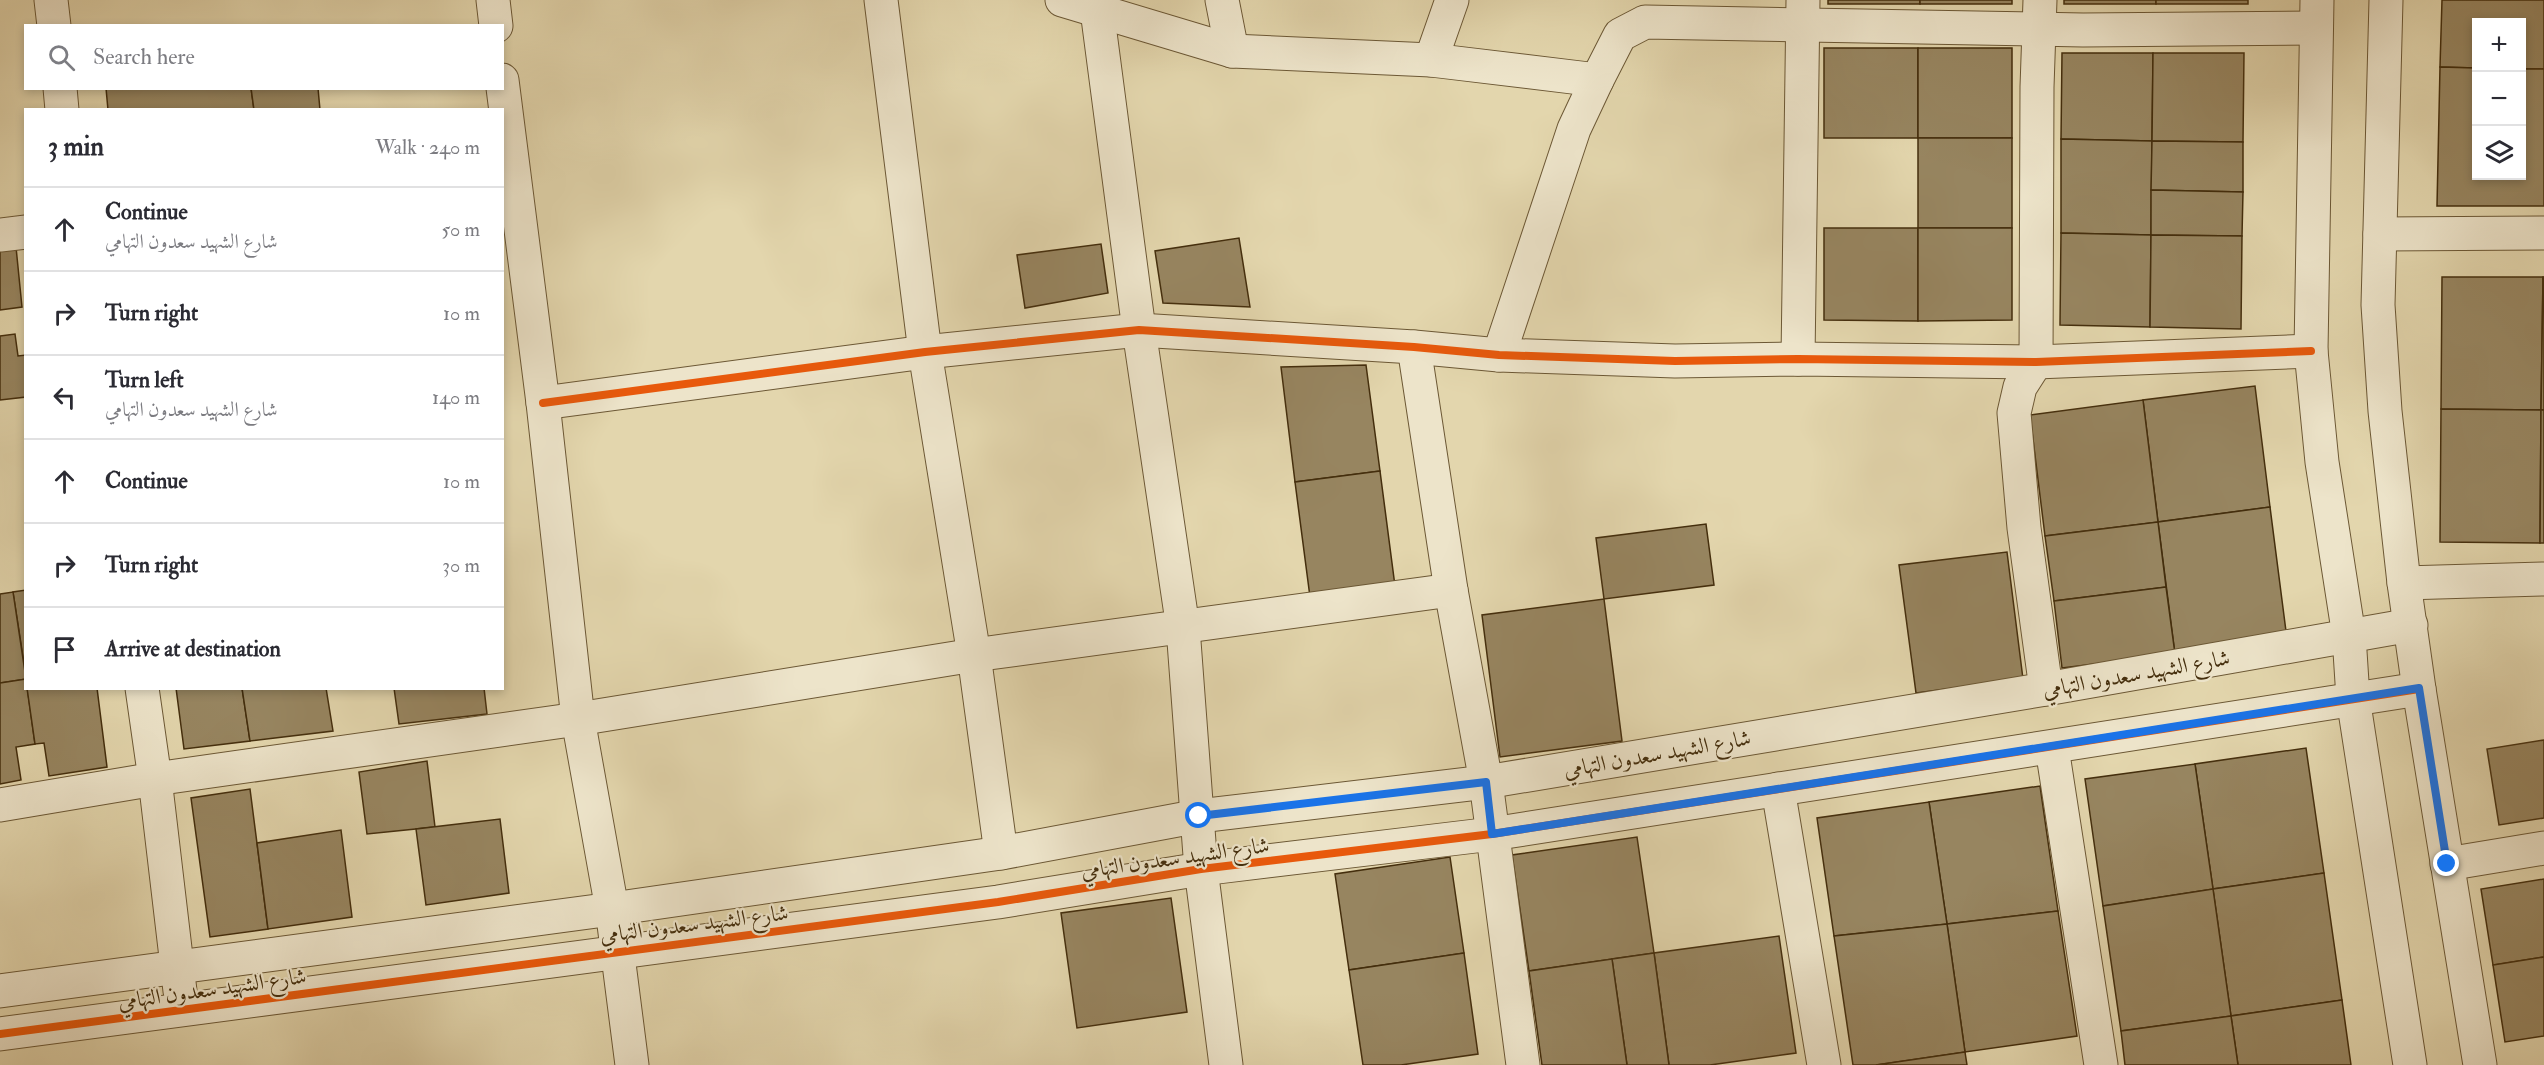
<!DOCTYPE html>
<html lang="en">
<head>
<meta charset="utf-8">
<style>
	body { margin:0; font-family:"IM FELL Double Pica",Amiri,serif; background:#f7f7f7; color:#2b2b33 }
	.controls { position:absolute; right:18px; top:18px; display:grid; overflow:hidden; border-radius:0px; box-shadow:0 3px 9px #0003 }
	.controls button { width:54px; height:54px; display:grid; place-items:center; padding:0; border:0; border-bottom:2px solid #e1e1e2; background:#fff; color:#2b2b33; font:30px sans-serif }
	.stop { position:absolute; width:18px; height:18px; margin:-14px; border:4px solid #1a73e8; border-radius:50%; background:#fff }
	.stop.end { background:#1a73e8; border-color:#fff; box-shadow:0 2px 6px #0008 }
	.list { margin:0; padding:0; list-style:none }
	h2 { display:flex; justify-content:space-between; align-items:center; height:78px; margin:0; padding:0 24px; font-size:26px }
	h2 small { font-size:20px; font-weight:400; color:#7c7c81 }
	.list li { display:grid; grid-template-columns:39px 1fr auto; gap:18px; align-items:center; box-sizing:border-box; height:84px; padding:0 24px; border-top:2px solid #e1e1e2 }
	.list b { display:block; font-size:22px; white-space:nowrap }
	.list p { margin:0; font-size:20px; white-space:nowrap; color:#7c7c81 }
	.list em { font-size:20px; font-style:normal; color:#7c7c81 }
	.icon { flex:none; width:33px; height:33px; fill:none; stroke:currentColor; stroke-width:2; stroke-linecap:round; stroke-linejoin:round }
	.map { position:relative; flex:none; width:2544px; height:1065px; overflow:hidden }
	.search { position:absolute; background:#fff; box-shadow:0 3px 9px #0003; left:24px; top:24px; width:480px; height:66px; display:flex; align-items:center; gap:15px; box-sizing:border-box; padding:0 21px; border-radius:0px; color:#7c7c81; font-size:22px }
	.panel { position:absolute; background:#fff; box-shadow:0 3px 9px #0003; left:24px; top:108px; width:480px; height:582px; border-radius:0px }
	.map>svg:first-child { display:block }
	.building { fill:#978560; stroke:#442e0d; stroke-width:1.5 }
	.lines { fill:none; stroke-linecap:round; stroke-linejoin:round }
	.minor-casing { stroke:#6c5835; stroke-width:35 }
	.minor { stroke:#ede4ca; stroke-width:33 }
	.cycleway-casing { stroke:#ede4ca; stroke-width:11 }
	.cycleway { stroke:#e8590c; stroke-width:8 }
	.route { stroke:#1a73e8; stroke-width:8 }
	.labels { text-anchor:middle; stroke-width:4.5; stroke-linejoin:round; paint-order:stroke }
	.street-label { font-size:22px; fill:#442e0d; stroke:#ede4ca }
</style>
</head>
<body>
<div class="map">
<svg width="2544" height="1065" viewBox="0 0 2544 1065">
	<rect width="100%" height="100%" fill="#e3d6ad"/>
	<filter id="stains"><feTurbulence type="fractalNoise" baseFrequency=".00333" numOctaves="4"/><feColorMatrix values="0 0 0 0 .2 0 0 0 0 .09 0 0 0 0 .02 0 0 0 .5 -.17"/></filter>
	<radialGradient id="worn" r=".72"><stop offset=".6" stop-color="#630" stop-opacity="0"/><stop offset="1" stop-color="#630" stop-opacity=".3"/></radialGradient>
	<g class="building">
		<rect x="1828" y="0" width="92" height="4"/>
		<rect x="1920" y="0" width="92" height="4"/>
		<rect x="2064" y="0" width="92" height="4"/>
		<rect x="2156" y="0" width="92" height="4"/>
		<path d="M 2442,0 L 2544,0 L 2544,69 L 2522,69 L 2522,22 L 2476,22 L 2476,68 L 2440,67 Z"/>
		<rect x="1824" y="48" width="94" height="90"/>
		<rect x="1918" y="48" width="94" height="90"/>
		<path d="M 2062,53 L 2153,53 L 2152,141 L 2061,139 Z"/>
		<path d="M 2153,53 L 2244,53 L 2243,142 L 2152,141 Z"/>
		<path d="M 2440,67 L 2476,68 L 2476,176 L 2522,176 L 2522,69 L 2544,69 L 2544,206 L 2437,206 Z"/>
		<path d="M 106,88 L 251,88 L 254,110 L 108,110 Z"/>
		<path d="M 251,88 L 318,88 L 320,110 L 254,110 Z"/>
		<rect x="1918" y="138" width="94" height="90"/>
		<path d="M 2061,139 L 2152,141 L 2151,235 L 2061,233 Z"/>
		<path d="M 2152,141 L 2243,142 L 2243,192 L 2151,190 Z"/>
		<path d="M 2151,190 L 2243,192 L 2242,236 L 2151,235 Z"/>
		<path d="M 1824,228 L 1918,228 L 1918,321 L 1824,320 Z"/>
		<path d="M 1918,228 L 2012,228 L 2012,320 L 1918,321 Z"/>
		<path d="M 2061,233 L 2151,235 L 2150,327 L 2060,325 Z"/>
		<path d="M 2151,235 L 2242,236 L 2241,329 L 2150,327 Z"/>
		<path d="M 1239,238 L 1250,307 L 1163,303 L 1155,251 Z"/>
		<path d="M 1101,244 L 1108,293 L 1025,308 L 1017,255 Z"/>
		<path d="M 16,247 L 22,307 L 0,310 L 0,249 Z"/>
		<path d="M 2442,277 L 2543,277 L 2541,410 L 2441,409 Z"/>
		<path d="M 2543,277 L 2544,277 L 2544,410 L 2541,410 Z"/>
		<path d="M 15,334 L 18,356 L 26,355 L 26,397 L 0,400 L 0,336 Z"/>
		<path d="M 1366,365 L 1380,471 L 1295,482 L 1281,367 Z"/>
		<path d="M 2255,386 L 2270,507 L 2158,522 L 2143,400 Z"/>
		<path d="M 2143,400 L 2158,522 L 2045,536 L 2030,415 Z"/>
		<path d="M 2441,409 L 2541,410 L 2540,543 L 2440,542 Z"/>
		<path d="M 2541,410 L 2544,410 L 2544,543 L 2540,543 Z"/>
		<path d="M 1380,471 L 1395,586 L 1310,597 L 1295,482 Z"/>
		<path d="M 2270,507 L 2287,639 L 2175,654 L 2158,522 Z"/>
		<path d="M 2158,522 L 2166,587 L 2054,601 L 2045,536 Z"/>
		<path d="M 1706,524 L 1714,585 L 1604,599 L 1596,538 Z"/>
		<path d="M 2007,552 L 2023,679 L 1916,693 L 1899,565 Z"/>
		<path d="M 2166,587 L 2175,654 L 2062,668 L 2054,601 Z"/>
		<path d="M 26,590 L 26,676 L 13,592 Z"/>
		<path d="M 13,592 L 26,679 L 0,683 L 0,594 Z"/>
		<path d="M 1604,599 L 1622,741 L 1500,757 L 1482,615 Z"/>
		<path d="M 26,679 L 35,744 L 16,747 L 21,780 L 0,784 L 0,683 Z"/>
		<path d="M 27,688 L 97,688 L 107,767 L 49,776 L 44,743 L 35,744 Z"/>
		<path d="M 176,688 L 242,688 L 250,741 L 184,749 Z"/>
		<path d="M 242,688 L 326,688 L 333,731 L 250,741 Z"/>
		<path d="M 394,688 L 484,688 L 487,714 L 399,724 Z"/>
		<path d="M 2544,740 L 2544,818 L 2499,825 L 2487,749 Z"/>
		<path d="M 2306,748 L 2324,873 L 2213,889 L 2195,764 Z"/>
		<path d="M 427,761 L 435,827 L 367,834 L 359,772 Z"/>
		<path d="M 2195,764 L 2213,889 L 2103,906 L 2085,779 Z"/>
		<path d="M 2040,786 L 2058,911 L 1947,924 L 1929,802 Z"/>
		<path d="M 250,789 L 268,929 L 210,937 L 191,798 Z"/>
		<path d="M 1929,802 L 1947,924 L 1834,936 L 1817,818 Z"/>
		<path d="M 500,819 L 509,893 L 426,905 L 416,829 Z"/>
		<path d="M 341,830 L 352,917 L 268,929 L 257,843 Z"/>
		<path d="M 1637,837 L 1654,953 L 1529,971 L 1512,855 Z"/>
		<path d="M 1450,857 L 1464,953 L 1349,970 L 1335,874 Z"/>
		<path d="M 2324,873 L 2342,1000 L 2231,1016 L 2213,889 Z"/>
		<path d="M 2544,879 L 2544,957 L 2493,965 L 2481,889 Z"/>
		<path d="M 2213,889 L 2231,1016 L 2121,1031 L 2103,906 Z"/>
		<path d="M 1171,898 L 1187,1012 L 1077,1028 L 1061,913 Z"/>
		<path d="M 2058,911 L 2077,1036 L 1965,1052 L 1947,924 Z"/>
		<path d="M 1947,924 L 1965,1052 L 1876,1065 L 1853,1065 L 1834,936 Z"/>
		<path d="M 1779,936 L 1796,1053 L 1710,1065 L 1669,1065 L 1654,953 Z"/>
		<path d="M 1464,953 L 1478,1054 L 1401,1065 L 1363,1065 L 1349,970 Z"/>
		<path d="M 1654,953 L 1669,1065 L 1627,1065 L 1612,959 Z"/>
		<path d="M 2544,957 L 2544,1036 L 2505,1042 L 2493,965 Z"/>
		<path d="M 1612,959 L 1627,1065 L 1542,1065 L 1529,971 Z"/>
		<path d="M 2342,1000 L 2351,1065 L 2238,1065 L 2231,1016 Z"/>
		<path d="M 2231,1016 L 2238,1065 L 2125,1065 L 2121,1031 Z"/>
		<path d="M 1965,1052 L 1967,1065 L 1876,1065 Z"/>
	</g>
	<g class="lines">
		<defs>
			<g id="minor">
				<path d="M 51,0 L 54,26"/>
				<path d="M 493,0 L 496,26"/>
				<path d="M 881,0 L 925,352 L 974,655 L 1001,853"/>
				<path d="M 1062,0 L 1232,51 L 1431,60 L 1597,80 L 1574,129 L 1499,355"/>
				<path d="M 1222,0 L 1232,51"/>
				<path d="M 2040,0 L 2037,87 L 2036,362 L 2020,387 L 2014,413 L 2024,528 L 2046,689"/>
				<path d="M 2317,0 L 2311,351 L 2322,462 L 2349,636 L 2353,698 L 2410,1065"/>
				<path d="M 2386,0 L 2378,305 L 2385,411 L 2404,583 L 2419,689 L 2480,1065"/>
				<path d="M 1097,10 L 1139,330 L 1183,628 L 1201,869 L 1226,1065"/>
				<path d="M 1431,60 L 1452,0"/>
				<path d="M 502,80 L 543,403 L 578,719 L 612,909 L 632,1065"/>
				<path d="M 1597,80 L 1620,35 L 1645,22 L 2083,30 L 2316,28"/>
				<path d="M 60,88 L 62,110"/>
				<path d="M 2380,234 L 2544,233"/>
				<path d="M 0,235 L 26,232"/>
				<path d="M 1414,347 L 1451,590 L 1486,782 L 1523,1065"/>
				<path d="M 1798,359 L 1803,0"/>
				<path d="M 543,403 L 925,352 L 1139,330 L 1414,347 L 1499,355 L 1675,361 L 1798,359 L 2036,362 L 2311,351"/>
				<path d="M 2404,583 L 2544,579"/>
				<path d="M 142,688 L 155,779 L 180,991"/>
				<path d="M 2052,748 L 2101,1065"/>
				<path d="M 1778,789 L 1824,1065"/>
				<path d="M 0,805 L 155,779 L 578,719 L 974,655 L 1451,590"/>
				<path d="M 2447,864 L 2544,848"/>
				<path d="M 0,991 L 612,909 L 1001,853 L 1199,816 L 1486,782 L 2046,689 L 2411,625"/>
				<path d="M 0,1034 L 998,902 L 1201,869 L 1492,834 L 2419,689"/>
			</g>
		</defs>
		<use href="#minor" class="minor-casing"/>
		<use href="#minor" class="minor"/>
		<defs>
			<g id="cycleway">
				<path d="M 543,403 L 925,352 L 1139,330 L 1414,347 L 1499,355 L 1675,361 L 1798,359 L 2036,362 L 2311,351"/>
				<path d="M 0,1034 L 998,902 L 1201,869 L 1492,834 L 2419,689"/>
			</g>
		</defs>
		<use href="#cycleway" class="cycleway-casing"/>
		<use href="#cycleway" class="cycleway"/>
	</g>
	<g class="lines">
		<path class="route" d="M 1199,816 L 1486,782 L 1492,834 L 2419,688 L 2447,864"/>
	</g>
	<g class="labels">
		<g class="street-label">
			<text transform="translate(2136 673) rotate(-10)" y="8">شارع الشهيد سعدون التهامي</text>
			<text transform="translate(1657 753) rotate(-10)" y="8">شارع الشهيد سعدون التهامي</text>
			<text transform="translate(1175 857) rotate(-8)" y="8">شارع الشهيد سعدون التهامي</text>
			<text transform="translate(694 923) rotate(-7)" y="8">شارع الشهيد سعدون التهامي</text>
			<text transform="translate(212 988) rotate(-8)" y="8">شارع الشهيد سعدون التهامي</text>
		</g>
	</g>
	<rect width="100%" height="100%" filter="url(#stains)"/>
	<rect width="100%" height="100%" fill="url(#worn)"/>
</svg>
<div class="controls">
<button>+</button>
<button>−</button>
<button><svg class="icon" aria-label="layers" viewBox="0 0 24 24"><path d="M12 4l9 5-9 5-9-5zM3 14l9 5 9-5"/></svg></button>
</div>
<div class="stop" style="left:1199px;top:816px"></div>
<div class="stop end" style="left:2447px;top:864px"></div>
<div class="search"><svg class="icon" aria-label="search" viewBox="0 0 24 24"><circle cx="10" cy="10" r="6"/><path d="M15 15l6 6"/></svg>Search here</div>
<section class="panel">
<h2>3 min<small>Walk · 240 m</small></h2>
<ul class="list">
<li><svg class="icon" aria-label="ahead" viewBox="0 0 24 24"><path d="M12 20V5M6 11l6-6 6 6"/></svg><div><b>Continue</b><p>شارع الشهيد سعدون التهامي</p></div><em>50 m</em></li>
<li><svg class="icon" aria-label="right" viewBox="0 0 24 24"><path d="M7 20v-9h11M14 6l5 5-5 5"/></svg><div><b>Turn right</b></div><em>10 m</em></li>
<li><svg class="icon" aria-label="left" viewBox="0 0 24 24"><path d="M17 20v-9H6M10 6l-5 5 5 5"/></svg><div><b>Turn left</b><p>شارع الشهيد سعدون التهامي</p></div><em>140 m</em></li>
<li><svg class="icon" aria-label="ahead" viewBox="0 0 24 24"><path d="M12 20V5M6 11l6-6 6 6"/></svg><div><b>Continue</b></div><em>10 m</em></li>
<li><svg class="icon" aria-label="right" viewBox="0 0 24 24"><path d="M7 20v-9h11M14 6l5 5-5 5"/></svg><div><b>Turn right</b></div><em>30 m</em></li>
<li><svg class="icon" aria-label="arrive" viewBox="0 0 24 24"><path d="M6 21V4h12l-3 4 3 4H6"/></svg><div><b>Arrive at destination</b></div></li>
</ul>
</section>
</div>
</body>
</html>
